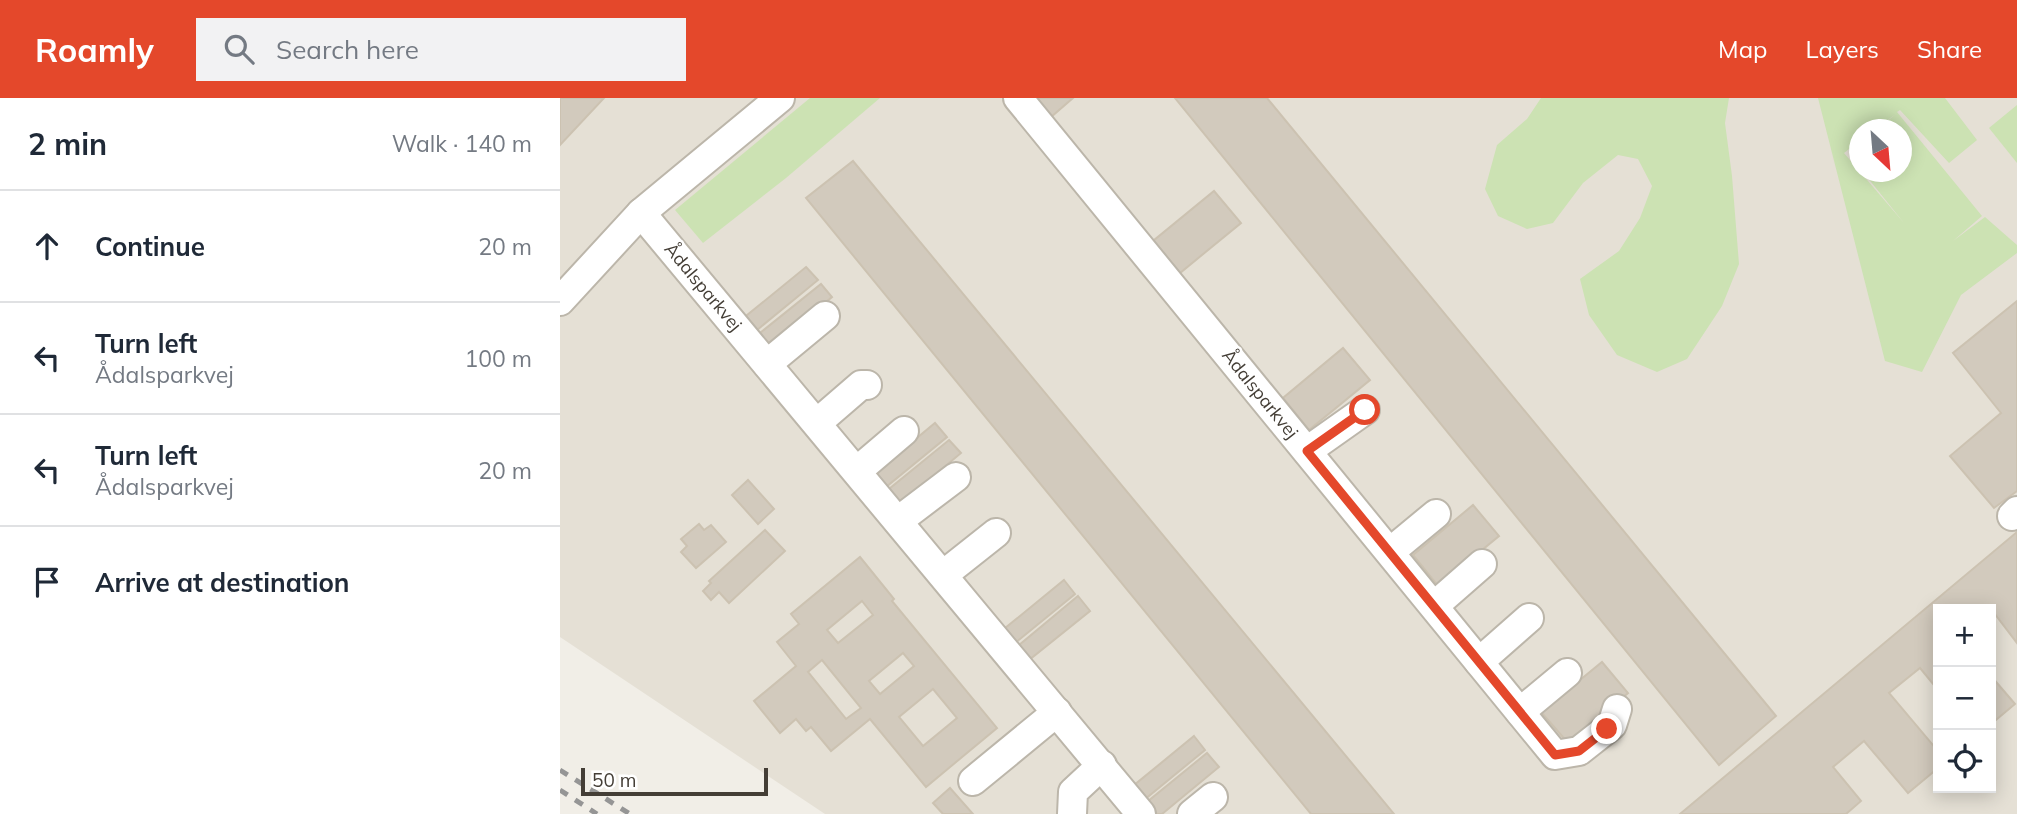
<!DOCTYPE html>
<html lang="en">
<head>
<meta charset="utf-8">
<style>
	body { margin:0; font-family:Mulish,sans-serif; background:#f2f2f3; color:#1f2937 }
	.controls { position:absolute; right:21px; bottom:21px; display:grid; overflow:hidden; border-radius:0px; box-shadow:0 4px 18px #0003 }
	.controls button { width:63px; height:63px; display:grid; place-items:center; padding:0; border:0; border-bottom:2px solid #e0e1e3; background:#fff; color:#1f2937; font:35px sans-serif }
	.compass { position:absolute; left:1289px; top:21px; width:63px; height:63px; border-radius:50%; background:#fff; box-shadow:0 4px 18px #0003; rotate:154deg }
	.scale { position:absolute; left:21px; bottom:18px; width:187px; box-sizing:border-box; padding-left:7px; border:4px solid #443e36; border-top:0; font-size:19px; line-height:24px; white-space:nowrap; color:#443e36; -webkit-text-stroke:5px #fff; paint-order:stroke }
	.stop { position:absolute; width:21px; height:21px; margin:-16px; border:5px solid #e4482b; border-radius:50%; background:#fff }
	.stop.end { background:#e4482b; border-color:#fff; box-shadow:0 2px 7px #0008 }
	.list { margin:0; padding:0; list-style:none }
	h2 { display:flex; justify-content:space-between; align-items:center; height:91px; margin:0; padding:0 28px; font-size:30px }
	h2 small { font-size:23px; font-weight:400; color:#747a83 }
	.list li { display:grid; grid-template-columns:46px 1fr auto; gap:21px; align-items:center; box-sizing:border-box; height:112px; padding:0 28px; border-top:2px solid #e0e1e3 }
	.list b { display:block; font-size:26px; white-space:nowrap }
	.list p { margin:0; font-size:23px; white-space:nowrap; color:#747a83 }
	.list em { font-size:23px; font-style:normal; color:#747a83 }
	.icon { flex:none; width:38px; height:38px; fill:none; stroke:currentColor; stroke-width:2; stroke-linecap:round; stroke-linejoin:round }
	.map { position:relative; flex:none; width:1457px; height:716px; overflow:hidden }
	header { display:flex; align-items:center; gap:42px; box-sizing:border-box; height:98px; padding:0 35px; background:#e4482b; color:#fff }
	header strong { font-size:33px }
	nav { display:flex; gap:38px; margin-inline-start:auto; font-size:24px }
	.search { width:490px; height:63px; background:#f2f2f3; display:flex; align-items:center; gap:18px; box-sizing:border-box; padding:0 24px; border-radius:0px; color:#747a83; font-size:26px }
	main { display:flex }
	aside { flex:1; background:#fff }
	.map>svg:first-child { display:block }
	.residential { fill:#e5e0d5; fill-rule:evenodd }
	.green { fill:#cce2b3; fill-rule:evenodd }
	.building { fill:#d2cabd; stroke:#ccc2b1; stroke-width:2; fill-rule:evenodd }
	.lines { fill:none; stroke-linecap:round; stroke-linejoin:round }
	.minor-casing { stroke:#bcb6aa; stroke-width:32 }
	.minor { stroke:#fff; stroke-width:28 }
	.rail { stroke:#959595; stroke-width:5; stroke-dasharray:9 9; stroke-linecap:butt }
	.route { stroke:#e4482b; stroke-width:9 }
	.labels { text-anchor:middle; stroke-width:5; stroke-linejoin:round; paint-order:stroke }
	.street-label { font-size:18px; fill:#443e36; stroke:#fff }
</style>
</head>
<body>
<header>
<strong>Roamly</strong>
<div class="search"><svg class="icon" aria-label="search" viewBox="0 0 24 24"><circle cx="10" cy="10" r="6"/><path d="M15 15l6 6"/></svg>Search here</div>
<nav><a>Map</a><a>Layers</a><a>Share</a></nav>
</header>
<main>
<aside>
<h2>2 min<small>Walk · 140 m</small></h2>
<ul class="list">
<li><svg class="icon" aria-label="ahead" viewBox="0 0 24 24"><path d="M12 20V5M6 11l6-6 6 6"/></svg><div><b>Continue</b></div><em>20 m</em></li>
<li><svg class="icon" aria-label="left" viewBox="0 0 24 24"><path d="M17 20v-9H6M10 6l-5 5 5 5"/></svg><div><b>Turn left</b><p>Ådalsparkvej</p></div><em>100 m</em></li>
<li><svg class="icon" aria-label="left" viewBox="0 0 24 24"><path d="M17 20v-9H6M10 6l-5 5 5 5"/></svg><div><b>Turn left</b><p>Ådalsparkvej</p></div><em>20 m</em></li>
<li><svg class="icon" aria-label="arrive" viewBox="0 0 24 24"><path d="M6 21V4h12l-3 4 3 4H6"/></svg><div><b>Arrive at destination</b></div></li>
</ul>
</aside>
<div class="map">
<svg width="1457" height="716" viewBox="0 0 1457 716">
	<rect width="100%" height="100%" fill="#f1eee7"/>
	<path class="residential" d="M 0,0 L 1457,0 L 1457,716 L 265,716 L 0,539 ZM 1300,32 L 1342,32 L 1342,74 L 1300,74 ZM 1378,511 L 1431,511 L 1431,690 L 1378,690 Z"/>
	<g class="green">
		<path d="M 250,0 L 320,0 L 226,80 L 143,145 L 115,112 Z"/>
		<path d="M 981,0 L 1169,0 L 1165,25 L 1172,78 L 1179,166 L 1162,208 L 1127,261 L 1097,274 L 1057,257 L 1029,217 L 1020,181 L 1059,153 L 1080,120 L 1092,88 L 1078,61 L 1058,57 L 1023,85 L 993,125 L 967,131 L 938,118 L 925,91 L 937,47 L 967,21 Z"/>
		<path d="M 1258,0 L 1385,0 L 1417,42 L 1389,65 L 1340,12 L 1337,14 L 1422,118 L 1393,143 L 1425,119 L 1457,147 L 1457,155 L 1401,197 L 1362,274 L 1325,263 ZM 1336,16 L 1317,31 L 1342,32 L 1342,74 L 1303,74 L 1344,125 L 1284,55 L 1299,43 L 1300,32 L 1315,31 Z"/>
		<path d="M 1457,7 L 1457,65 L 1429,30 Z"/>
	</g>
	<g class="building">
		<path d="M 0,0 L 44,0 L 0,47 Z"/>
		<path d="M 474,0 L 513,0 L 491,19 Z"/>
		<path d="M 615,0 L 707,0 L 1216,618 L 1159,667 Z"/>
		<path d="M 293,63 L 834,716 L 751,716 L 246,100 Z"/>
		<path d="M 654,93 L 681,125 L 620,175 L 593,143 Z"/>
		<path d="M 246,169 L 258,182 L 197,232 L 186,218 Z"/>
		<path d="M 261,186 L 272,199 L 211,249 L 200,235 Z"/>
		<path d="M 1457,203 L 1457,393 L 1434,410 L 1390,358 L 1441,315 L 1393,255 Z"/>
		<path d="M 783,250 L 810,282 L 749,332 L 723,300 Z"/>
		<path d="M 375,325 L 387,339 L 326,389 L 315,375 Z"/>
		<path d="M 389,342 L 401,355 L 340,406 L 329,391 Z"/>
		<path d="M 188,382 L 214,411 L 198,426 L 172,397 Z"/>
		<path d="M 913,407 L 939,438 L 878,488 L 853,457 Z"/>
		<path d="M 139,426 L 144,432 L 151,427 L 166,444 L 136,470 L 121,454 L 127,448 L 121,441 Z"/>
		<path d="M 205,432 L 225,453 L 169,505 L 159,494 L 151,502 L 143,493 L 151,485 L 149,483 Z"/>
		<path d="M 1457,434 L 1457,545 L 1431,511 L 1378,511 L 1378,592 L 1360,570 L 1329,595 L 1378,653 L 1378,670 L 1348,695 L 1304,643 L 1273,669 L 1301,703 L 1286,716 L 1120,716 Z"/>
		<path d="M 300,459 L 334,501 L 332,503 L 437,630 L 366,689 L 310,621 L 271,653 L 251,629 L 246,633 L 236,621 L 220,635 L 194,603 L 236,568 L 217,544 L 239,526 L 231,516 ZM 302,503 L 313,517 L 278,545 L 267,532 ZM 343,555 L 354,568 L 320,596 L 309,583 ZM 262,562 L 301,610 L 286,621 L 248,574 ZM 373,591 L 397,620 L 363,648 L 339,619 Z"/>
		<path d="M 504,482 L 515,496 L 455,545 L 444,531 Z"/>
		<path d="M 518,498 L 530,513 L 469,562 L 458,548 Z"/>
		<path d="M 1042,564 L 1068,595 L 1008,645 L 981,614 Z"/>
		<path d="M 1431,578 L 1455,606 L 1431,626 Z"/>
		<path d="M 634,638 L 645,652 L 584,702 L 573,688 Z"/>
		<path d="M 647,655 L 659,669 L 602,716 L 597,716 L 587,704 Z"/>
		<path d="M 390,690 L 413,716 L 383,716 L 373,705 Z"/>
	</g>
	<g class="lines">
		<defs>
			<g id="minor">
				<path d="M 458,0 L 995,657 L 1019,653 L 1052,627 L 1057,611"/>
				<path d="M 81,115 L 581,716"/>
				<path d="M 0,203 L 81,115 L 220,0"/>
				<path d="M 207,266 L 265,218"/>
				<path d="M 257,325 L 301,287 L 307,287"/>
				<path d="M 747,353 L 805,312"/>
				<path d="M 297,373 L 344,333"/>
				<path d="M 1452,418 L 1457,413"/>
				<path d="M 338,423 L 396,379"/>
				<path d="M 830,454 L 876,416"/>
				<path d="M 383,477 L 436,435"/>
				<path d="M 874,508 L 922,466"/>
				<path d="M 919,564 L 969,520"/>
				<path d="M 960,614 L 1007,575"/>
				<path d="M 413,683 L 497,614"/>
				<path d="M 512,716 L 513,694 L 542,667"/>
				<path d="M 632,716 L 653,699"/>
			</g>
		</defs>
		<use href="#minor" class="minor-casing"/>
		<use href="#minor" class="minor"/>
		<g class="rail">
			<path d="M 0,672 L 70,716"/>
			<path d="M 0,692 L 37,716"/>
		</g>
	</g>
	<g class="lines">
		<path class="route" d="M 805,312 L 747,353 L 995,657 L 1019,653 L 1047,631"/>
	</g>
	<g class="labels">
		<g class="street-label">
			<text transform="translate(143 189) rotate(50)" y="6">Ådalsparkvej</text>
			<text transform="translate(700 296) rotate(51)" y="6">Ådalsparkvej</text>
		</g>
	</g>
</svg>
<div class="controls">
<button>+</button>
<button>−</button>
<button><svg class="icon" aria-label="locate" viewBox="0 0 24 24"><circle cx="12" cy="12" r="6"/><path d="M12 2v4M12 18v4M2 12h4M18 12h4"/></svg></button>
</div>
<svg class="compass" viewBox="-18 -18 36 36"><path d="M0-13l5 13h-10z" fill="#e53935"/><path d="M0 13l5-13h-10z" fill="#747a83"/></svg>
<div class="scale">50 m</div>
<div class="stop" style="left:805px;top:312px"></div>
<div class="stop end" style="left:1047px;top:631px"></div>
</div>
</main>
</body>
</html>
